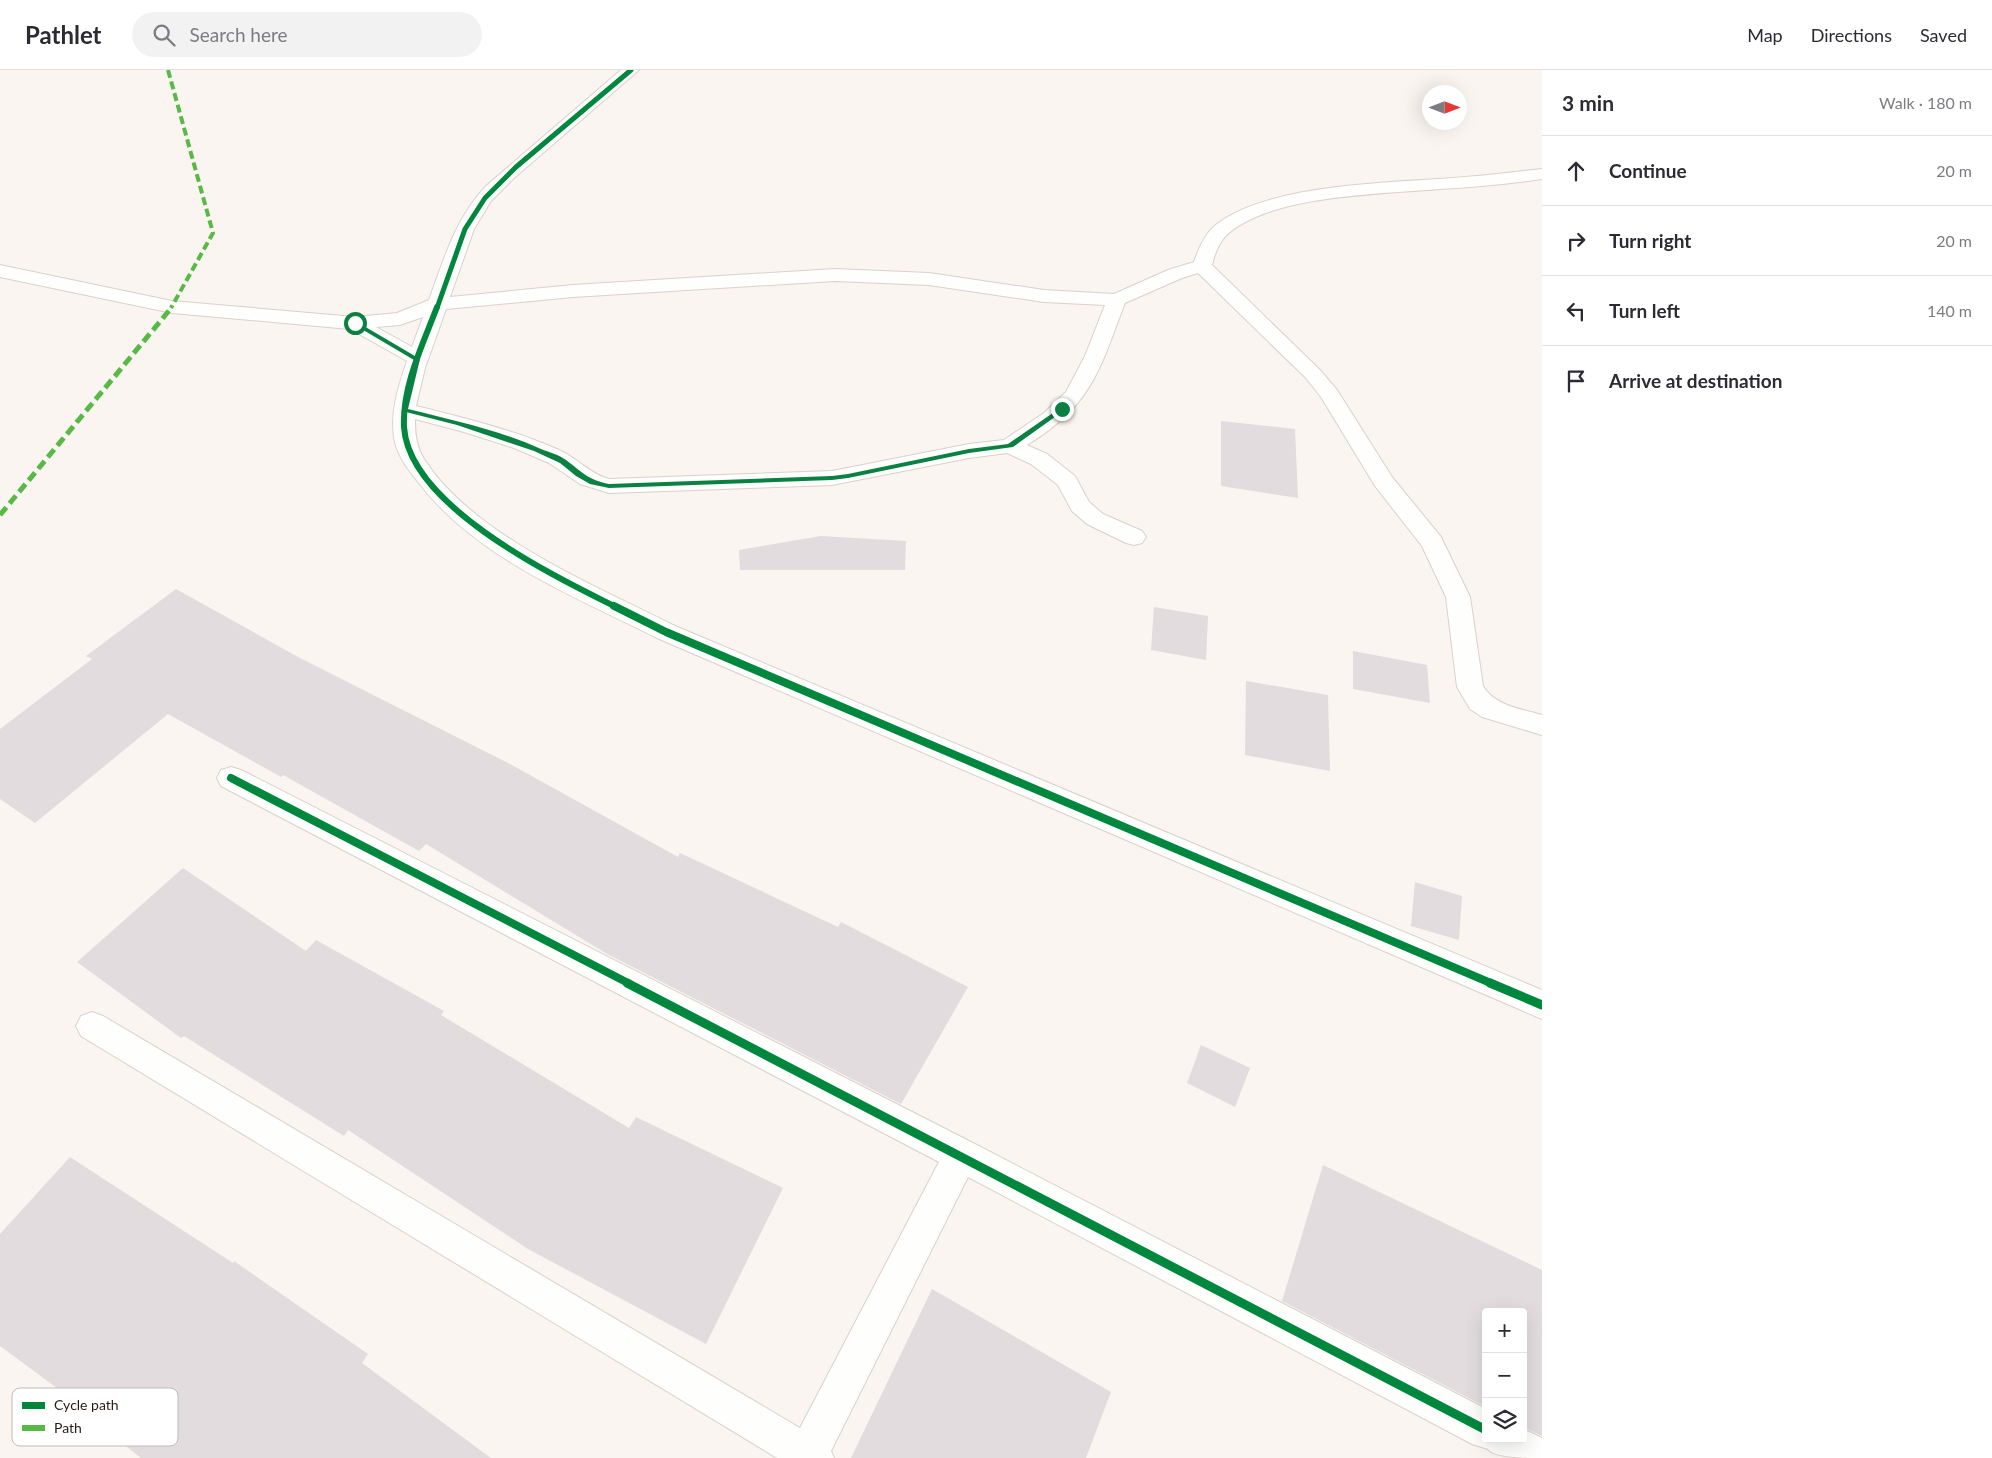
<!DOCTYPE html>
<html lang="en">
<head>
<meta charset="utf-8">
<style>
	body { margin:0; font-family:Lato,sans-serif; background:#f2f2f3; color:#2b2b33 }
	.controls { position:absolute; right:15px; bottom:15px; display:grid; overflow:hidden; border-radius:5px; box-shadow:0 5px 20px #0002 }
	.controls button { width:45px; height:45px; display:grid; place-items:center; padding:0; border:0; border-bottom:1px solid #e1e1e2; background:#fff; color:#2b2b33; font:25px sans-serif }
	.compass { position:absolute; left:1422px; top:15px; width:45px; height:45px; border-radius:50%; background:#fff; box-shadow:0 5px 20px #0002; rotate:90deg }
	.stop { position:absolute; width:15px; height:15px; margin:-11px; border:4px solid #0b8043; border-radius:50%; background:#fff }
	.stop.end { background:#0b8043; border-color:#fff; box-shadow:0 1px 5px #0008 }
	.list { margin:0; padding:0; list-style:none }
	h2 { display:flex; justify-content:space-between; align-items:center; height:65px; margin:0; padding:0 20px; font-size:21px }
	h2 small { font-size:16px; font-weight:400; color:#7c7c81 }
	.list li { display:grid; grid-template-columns:32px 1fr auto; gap:15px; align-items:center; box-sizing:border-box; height:70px; padding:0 20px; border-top:1px solid #e1e1e2 }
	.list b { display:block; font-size:19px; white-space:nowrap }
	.list em { font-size:16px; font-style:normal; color:#7c7c81 }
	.icon { flex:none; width:28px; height:28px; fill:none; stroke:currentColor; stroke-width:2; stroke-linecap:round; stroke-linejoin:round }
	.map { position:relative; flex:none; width:1542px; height:1388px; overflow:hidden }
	header { display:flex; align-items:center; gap:30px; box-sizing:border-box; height:70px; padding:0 25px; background:#fff; border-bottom:1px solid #e1e1e2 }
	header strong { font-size:24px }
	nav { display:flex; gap:28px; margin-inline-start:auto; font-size:18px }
	.search { width:350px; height:45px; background:#f2f2f3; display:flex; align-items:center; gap:12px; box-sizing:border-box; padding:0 18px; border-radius:28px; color:#7c7c81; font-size:19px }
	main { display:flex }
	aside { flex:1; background:#fff }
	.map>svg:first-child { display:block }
	.building { fill:#e2dcdf }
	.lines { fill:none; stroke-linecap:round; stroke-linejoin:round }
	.minor-casing { stroke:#d9d1cb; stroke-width:2 }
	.minor { fill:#fefefd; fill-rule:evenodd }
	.quiet-far1 { stroke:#58b947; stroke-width:4; stroke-dasharray:8 4; stroke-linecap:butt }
	.quiet { stroke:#58b947; stroke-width:5; stroke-dasharray:10 5; stroke-linecap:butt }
	.cycleway-far3-casing { stroke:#fff; stroke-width:7 }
	.cycleway-far2-casing { stroke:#fff; stroke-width:9 }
	.cycleway-far1-casing { stroke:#fff; stroke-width:11 }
	.cycleway-casing { stroke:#fff; stroke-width:12 }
	.cycleway-far3 { stroke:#00873e; stroke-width:5 }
	.cycleway-far2 { stroke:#00873e; stroke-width:6 }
	.cycleway-far1 { stroke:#00873e; stroke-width:8 }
	.cycleway { stroke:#00873e; stroke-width:9 }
	.route { fill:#0b8043 }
	.key { fill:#fff; stroke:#bebbb9; stroke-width:1 }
	.key-label { font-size:14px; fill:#251d15 }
</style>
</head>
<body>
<header>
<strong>Pathlet</strong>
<div class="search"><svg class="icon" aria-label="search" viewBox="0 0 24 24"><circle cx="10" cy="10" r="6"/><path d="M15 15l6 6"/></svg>Search here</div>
<nav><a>Map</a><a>Directions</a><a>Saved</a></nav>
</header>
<main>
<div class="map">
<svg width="1542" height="1388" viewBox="0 0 1542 1388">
	<rect width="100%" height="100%" fill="#faf5f0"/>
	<g class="building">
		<path d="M 1221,351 L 1295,359 L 1298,428 L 1221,416 Z"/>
		<path d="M 821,466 L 906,471 L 905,500 L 740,500 L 739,480 Z"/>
		<path d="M 176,519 L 298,587 L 510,694 L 678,787 L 680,783 L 838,857 L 841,852 L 968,917 L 901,1034 L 607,884 L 426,774 L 419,781 L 283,705 L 281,707 L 168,644 L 35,753 L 0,729 L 0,659 L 92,589 L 86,586 Z"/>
		<path d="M 1154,537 L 1208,546 L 1206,590 L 1151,580 Z"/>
		<path d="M 1353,581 L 1427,595 L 1430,633 L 1353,619 Z"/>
		<path d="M 1246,611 L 1328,625 L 1330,701 L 1245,685 Z"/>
		<path d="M 183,798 L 306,881 L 316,870 L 444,941 L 441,945 L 629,1058 L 636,1047 L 783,1118 L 706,1274 L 528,1179 L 348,1060 L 344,1066 L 184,966 L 181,968 L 77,892 Z"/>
		<path d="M 1415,812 L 1462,826 L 1459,870 L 1411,856 Z"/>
		<path d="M 1201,975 L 1250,998 L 1235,1037 L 1187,1013 Z"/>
		<path d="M 70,1087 L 233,1193 L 234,1191 L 368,1284 L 362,1293 L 491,1388 L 141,1388 L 100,1356 L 103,1352 L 0,1276 L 0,1164 Z"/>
		<path d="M 1323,1095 L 1542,1200 L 1542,1366 L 1523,1357 L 1523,1242 L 1486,1242 L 1486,1337 L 1282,1231 Z"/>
		<path d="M 932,1219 L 1111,1322 L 1086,1388 L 851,1388 Z"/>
	</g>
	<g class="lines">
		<defs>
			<g id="minor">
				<path d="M 621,0 L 639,0 L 514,108 L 491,131 L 474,159 L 450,227 L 573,215 L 835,199 L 929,203 L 1044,220 L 1114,224 L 1168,200 L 1194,192 C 1199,178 1205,163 1217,154 C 1267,116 1378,113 1439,109 C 1474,107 1508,103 1542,99 L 1542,109 C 1508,114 1474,117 1440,119 C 1382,124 1275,125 1230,162 C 1219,171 1215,183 1212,195 L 1320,300 L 1337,320 L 1392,407 L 1441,467 L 1470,527 L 1483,616 C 1495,636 1521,639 1542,645 L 1542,665 L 1482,647 L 1470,639 L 1457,617 L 1446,527 L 1422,476 L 1375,416 L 1321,327 L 1306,308 L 1198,203 L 1182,208 L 1125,233 C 1099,301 1092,335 1027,375 L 1047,384 L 1075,406 L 1089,432 L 1103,444 L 1142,461 L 1146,467 L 1142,473 L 1134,475 L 1126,473 L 1087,454 L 1072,441 L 1058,415 L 1031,394 L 1007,383 L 969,388 L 832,415 L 609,423 L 580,414 L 549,393 L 514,378 L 464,362 L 415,349 L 415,352 C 415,365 417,378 424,389 C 472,465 596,516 675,556 L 1542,920 L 1542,949 L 657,568 C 574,526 476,488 418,412 C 408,399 399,388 395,373 C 389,345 398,317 407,291 L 350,259 L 172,243 L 0,207 L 0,195 L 172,231 L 355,247 L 397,243 L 429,230 C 444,189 455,149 486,116 ZM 835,211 L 929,215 L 1044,232 L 1105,235 L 1085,286 L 1066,322 L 1044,343 L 1004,370 L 969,374 L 832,401 L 609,409 C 590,404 577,388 559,380 C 514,360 465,348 416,336 L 425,298 L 446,239 L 573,227 ZM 423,247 L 412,277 L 376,257 L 400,255 Z"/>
				<path d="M 231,697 L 241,700 L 973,1073 L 1486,1339 L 1486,1369 L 1523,1369 L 1523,1359 L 1542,1368 L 1542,1388 C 1529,1388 1493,1388 1488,1379 L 1472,1374 L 968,1107 L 831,1381 L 834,1388 L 777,1388 L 81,966 L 76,956 L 81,946 L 92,942 L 103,946 L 800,1358 L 939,1092 L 221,716 L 217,708 L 221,700 Z"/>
			</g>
		</defs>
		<use href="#minor" class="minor-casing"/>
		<use href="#minor" class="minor"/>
		<path class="quiet-far1" d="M 168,0 L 213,163 L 171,238"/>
		<path class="quiet" d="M 0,445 L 172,237"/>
		<defs>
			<path id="cycleway-far3" d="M 437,238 L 465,159 L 485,128 L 516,97 L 631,0"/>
			<path id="cycleway-far2" d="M 437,237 C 423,274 402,316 404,357 C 409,436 554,506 616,537"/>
			<g id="cycleway-far1">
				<path d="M 614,536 L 666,562 L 1493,914"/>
				<path d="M 231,708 L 630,914"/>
			</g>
			<g id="cycleway">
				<path d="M 627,913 L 1486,1360"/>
				<path d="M 1490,913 L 1542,935"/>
			</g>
		</defs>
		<use href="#cycleway-far3" class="cycleway-far3-casing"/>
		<use href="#cycleway-far2" class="cycleway-far2-casing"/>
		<use href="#cycleway-far1" class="cycleway-far1-casing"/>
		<use href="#cycleway" class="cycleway-casing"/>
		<use href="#cycleway-far3" class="cycleway-far3"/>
		<use href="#cycleway-far2" class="cycleway-far2"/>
		<use href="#cycleway-far1" class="cycleway-far1"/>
		<use href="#cycleway" class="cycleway"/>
	</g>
	<path class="route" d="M 353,252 L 357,252 L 420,289 L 408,339 C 452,350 499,360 541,379 C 549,382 559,385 566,390 C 582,402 588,410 609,414 L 832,406 L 848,404 L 969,379 L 1008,374 L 1060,338 L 1066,339 L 1013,377 L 969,383 L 848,408 L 832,410 L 609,418 L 590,414 L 576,406 L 560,393 L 534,381 L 457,355 L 402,341 L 414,290 L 353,254 Z"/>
	<rect x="12" y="1318" width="166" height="58" rx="8" class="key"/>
	<rect x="22" y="1332" width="23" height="7" fill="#00873e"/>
	<rect x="22" y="1355" width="23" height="6" fill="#58b947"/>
	<g class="key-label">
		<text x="54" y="1340">Cycle path</text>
		<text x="54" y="1363">Path</text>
	</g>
</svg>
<div class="controls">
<button>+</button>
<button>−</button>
<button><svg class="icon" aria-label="layers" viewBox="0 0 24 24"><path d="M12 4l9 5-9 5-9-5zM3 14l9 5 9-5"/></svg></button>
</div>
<svg class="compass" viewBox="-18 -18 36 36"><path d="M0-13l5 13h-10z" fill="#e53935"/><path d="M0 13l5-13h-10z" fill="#7c7c81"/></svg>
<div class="stop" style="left:355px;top:253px"></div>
<div class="stop end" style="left:1062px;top:339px"></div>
</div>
<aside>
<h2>3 min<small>Walk · 180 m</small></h2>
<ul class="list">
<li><svg class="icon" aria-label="ahead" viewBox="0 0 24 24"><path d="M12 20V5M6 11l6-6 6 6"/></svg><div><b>Continue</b></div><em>20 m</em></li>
<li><svg class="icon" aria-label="right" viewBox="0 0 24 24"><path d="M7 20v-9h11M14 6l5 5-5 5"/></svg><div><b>Turn right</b></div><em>20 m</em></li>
<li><svg class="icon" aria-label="left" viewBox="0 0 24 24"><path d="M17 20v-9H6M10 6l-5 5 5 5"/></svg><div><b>Turn left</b></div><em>140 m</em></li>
<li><svg class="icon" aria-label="arrive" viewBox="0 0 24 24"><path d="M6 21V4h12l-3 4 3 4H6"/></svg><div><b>Arrive at destination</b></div></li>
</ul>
</aside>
</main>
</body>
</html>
